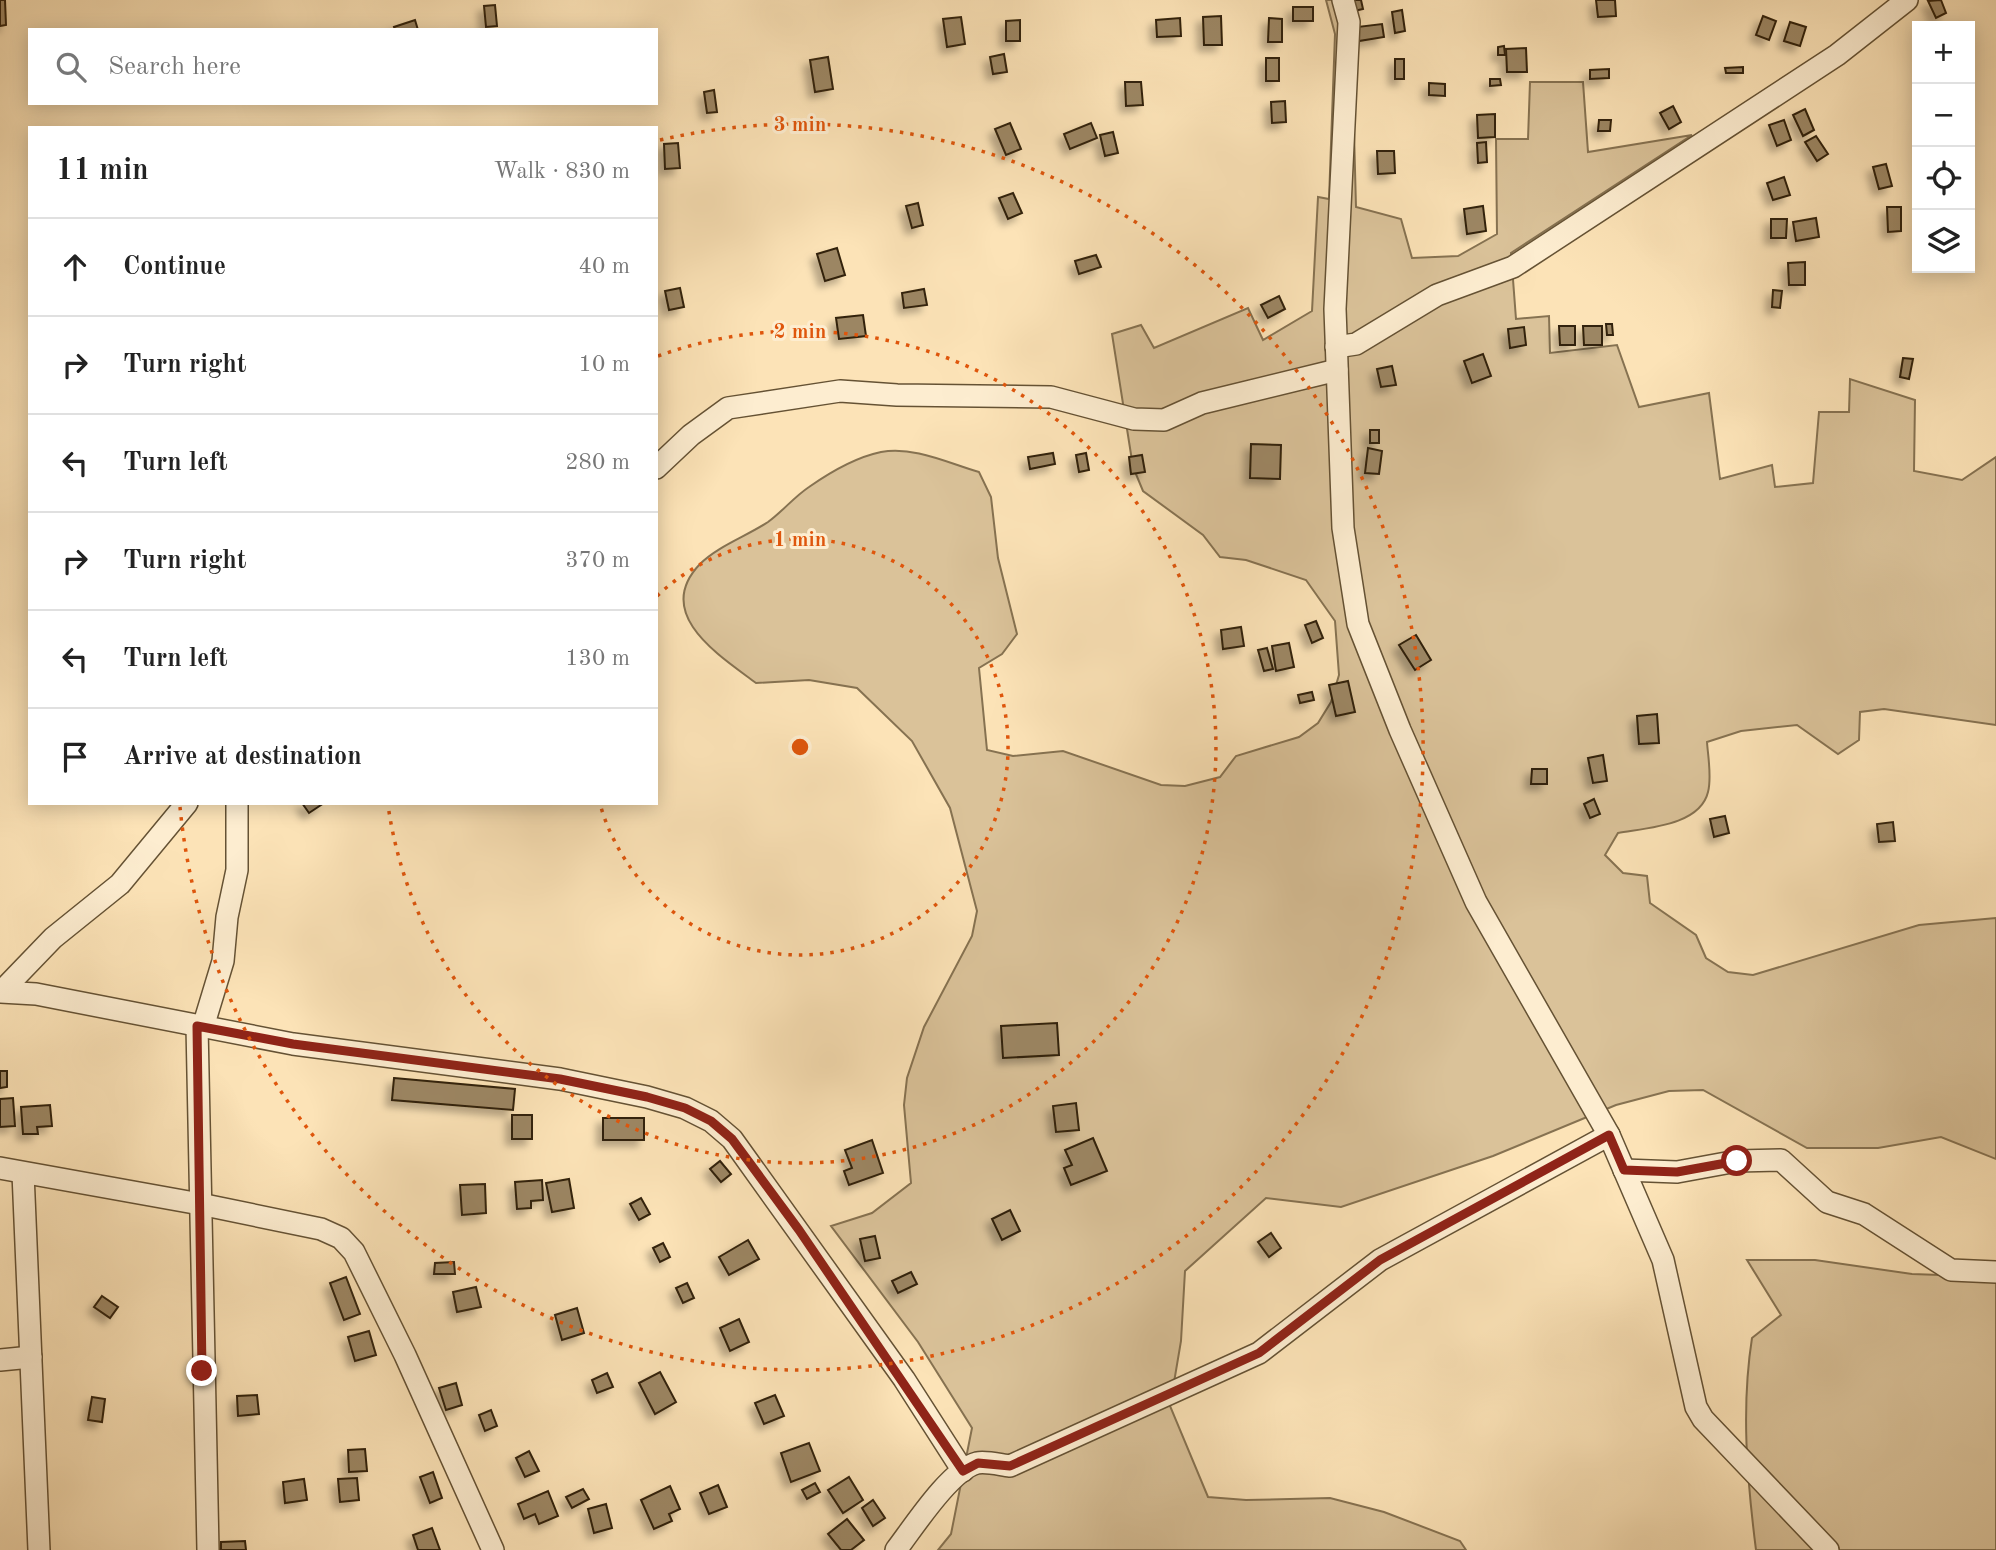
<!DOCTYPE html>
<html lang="en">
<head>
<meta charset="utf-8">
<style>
	body { margin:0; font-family:"Old Standard TT",serif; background:#f6f6f6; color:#222 }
	.controls { position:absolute; right:21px; top:21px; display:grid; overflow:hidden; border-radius:0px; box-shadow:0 4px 18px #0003 }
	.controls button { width:63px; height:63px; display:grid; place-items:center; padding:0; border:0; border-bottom:2px solid #e0e0e0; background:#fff; color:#222; font:35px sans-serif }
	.stop { position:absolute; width:21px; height:21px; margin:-16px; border:5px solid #8f2418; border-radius:50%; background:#fff }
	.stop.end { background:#8f2418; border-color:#fff; box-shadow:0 2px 7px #0008 }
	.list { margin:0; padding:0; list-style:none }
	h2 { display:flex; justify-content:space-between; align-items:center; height:91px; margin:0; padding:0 28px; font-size:30px }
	h2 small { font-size:23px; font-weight:400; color:#767676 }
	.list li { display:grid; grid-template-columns:46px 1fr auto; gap:21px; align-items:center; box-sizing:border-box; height:98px; padding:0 28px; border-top:2px solid #e0e0e0 }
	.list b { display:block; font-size:26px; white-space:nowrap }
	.list em { font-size:23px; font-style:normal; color:#767676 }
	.icon { flex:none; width:38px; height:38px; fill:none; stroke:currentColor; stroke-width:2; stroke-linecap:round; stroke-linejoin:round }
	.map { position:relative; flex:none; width:1996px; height:1550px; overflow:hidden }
	.search { position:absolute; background:#fff; box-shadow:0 4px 18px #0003; left:28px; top:28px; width:630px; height:77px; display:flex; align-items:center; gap:18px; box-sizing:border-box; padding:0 24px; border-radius:0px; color:#767676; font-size:26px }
	.panel { position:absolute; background:#fff; box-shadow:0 4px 18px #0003; left:28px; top:126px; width:630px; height:679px; border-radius:0px }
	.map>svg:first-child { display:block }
	.green { fill:#dac299; stroke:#867251; stroke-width:2 }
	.building { fill:#9c8663; stroke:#332209; stroke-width:2; filter:url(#shadow) }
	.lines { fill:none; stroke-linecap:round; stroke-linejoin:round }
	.minor-casing { stroke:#655234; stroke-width:24 }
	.minor { stroke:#fdedd0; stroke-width:21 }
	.route { stroke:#8f2418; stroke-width:9 }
	.ring { fill:none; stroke:#df560c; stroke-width:3.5; stroke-dasharray:3.5 7 }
	.centre { fill:#df560c; stroke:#fdedd0; stroke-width:3.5 }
	.ring-label { font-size:21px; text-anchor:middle; font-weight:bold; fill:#df560c; stroke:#fdedd0; stroke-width:6; stroke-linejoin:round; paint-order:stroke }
</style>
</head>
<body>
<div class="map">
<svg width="1996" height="1550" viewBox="0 0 1996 1550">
	<defs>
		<filter id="shadow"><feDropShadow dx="-6" dy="6" stdDeviation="3.5" flood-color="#0004"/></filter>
	</defs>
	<rect width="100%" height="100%" fill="#fce3b7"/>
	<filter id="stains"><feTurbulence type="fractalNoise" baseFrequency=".00286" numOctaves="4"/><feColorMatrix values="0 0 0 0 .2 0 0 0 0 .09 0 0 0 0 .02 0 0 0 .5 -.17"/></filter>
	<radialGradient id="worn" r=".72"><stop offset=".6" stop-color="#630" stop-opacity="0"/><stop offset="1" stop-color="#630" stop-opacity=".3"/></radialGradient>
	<g class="green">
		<path d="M 1326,0 L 1344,0 L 1351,19 L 1356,207 L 1401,219 L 1412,258 L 1458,256 L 1497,234 L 1496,139 L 1528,139 L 1530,82 L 1583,82 L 1588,152 L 1692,135 L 1511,253 L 1516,319 L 1549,316 L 1550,353 L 1617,345 L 1639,407 L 1709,393 L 1720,479 L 1772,465 L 1775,487 L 1813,483 L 1819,412 L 1849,412 L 1850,379 L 1915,400 L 1914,471 L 1962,480 L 1996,457 L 1996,725 L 1884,709 L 1860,712 L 1859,740 L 1838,754 L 1797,725 L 1741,731 L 1707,742 C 1708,757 1712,777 1708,792 C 1700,826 1645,828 1618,833 L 1605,855 L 1623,873 L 1647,876 L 1650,903 L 1696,935 L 1706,958 L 1728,972 L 1753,975 L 1919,925 L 1996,918 L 1996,1159 L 1941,1137 L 1878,1148 L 1807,1148 L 1703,1090 L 1669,1091 L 1616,1105 L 1493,1156 L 1341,1207 L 1266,1198 L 1185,1271 L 1181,1341 L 1170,1406 L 1208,1497 L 1246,1500 L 1330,1498 L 1384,1512 L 1460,1541 L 1466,1550 L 938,1550 L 951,1534 L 972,1428 L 918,1342 L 831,1226 L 872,1213 L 911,1183 L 904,1105 L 907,1078 L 924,1027 L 972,936 L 977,911 L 950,808 L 912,741 L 857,688 L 809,680 L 756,683 C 720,656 652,614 700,564 C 718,546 747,536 768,522 C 783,511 794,497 809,487 C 829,473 857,457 881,452 C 914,446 948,463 979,472 L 991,497 L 998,558 L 1017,634 L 1002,654 L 979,668 L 987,750 L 1013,756 L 1063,751 L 1161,785 L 1185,786 L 1220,777 L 1236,756 L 1299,737 L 1318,723 L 1331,702 L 1339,675 L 1335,621 L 1306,580 L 1246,560 L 1220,557 L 1203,535 L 1143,491 L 1133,467 L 1112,334 L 1141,325 L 1154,348 L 1248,308 L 1263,340 L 1312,311 L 1318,197 L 1329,199 L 1335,34 Z"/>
		<path d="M 1747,1260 L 1815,1260 L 1912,1274 L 1996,1277 L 1996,1550 L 1756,1550 C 1747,1479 1741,1408 1752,1338 L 1781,1315 Z"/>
	</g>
	<g class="building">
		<path d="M 0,0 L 5,0 L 6,25 L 0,26 Z"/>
		<path d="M 1352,0 L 1361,0 L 1363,9 L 1354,11 Z"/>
		<path d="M 1596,0 L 1615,0 L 1616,16 L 1598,17 Z"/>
		<path d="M 1941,0 L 1946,13 L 1936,18 L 1928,1 Z"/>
		<path d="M 495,5 L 497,26 L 486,27 L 484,6 Z"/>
		<rect x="1293" y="7" width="20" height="14"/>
		<path d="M 1402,10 L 1405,31 L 1395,33 L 1392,12 Z"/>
		<path d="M 1221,16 L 1222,45 L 1204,45 L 1203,17 Z"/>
		<path d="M 1763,16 L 1776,21 L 1769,40 L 1756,35 Z"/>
		<path d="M 961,17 L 965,44 L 947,47 L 943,19 Z"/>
		<path d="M 1180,18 L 1181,36 L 1157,37 L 1156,20 Z"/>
		<path d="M 1269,18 L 1282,19 L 1282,42 L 1268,42 Z"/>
		<path d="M 415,20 L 418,30 L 395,30 L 394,27 Z"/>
		<path d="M 1020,20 L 1020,41 L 1006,41 L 1006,21 Z"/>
		<path d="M 1790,22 L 1806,27 L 1800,46 L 1784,41 Z"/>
		<path d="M 1382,24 L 1384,37 L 1359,41 L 1357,27 Z"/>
		<path d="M 1504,46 L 1505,55 L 1498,55 L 1498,47 Z"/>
		<path d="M 1526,48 L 1527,72 L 1507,72 L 1506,49 Z"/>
		<path d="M 1004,54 L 1007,72 L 993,74 L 990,57 Z"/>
		<path d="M 828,57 L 833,89 L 815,92 L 810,60 Z"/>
		<rect x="1266" y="58" width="13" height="23"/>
		<rect x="1395" y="59" width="9" height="20"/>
		<path d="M 1743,67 L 1743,73 L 1726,73 L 1725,68 Z"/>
		<path d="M 1609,69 L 1609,78 L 1590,79 L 1590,70 Z"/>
		<path d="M 1490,79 L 1500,79 L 1501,85 L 1490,86 Z"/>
		<path d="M 1125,82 L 1141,82 L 1143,105 L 1126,106 Z"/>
		<path d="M 1429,83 L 1445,84 L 1445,96 L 1429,95 Z"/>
		<path d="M 714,90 L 717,112 L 707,113 L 704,92 Z"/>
		<path d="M 1285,101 L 1286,122 L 1272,123 L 1271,102 Z"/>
		<path d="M 1673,106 L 1681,122 L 1669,129 L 1660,113 Z"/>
		<path d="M 1805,109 L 1814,130 L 1803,136 L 1793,115 Z"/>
		<path d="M 1495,114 L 1495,137 L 1478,138 L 1477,115 Z"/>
		<path d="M 1599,120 L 1611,120 L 1610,131 L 1598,131 Z"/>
		<path d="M 1784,120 L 1791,140 L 1777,146 L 1769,125 Z"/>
		<path d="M 1010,123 L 1021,149 L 1006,155 L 995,129 Z"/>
		<path d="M 1091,123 L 1097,138 L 1070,149 L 1064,134 Z"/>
		<path d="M 1113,132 L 1118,153 L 1105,156 L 1100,135 Z"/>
		<path d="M 1816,136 L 1828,154 L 1817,161 L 1805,142 Z"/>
		<path d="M 1486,142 L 1487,162 L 1478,163 L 1477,143 Z"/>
		<path d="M 678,143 L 680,168 L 665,169 L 664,144 Z"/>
		<path d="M 1377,151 L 1394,151 L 1395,173 L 1378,174 Z"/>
		<path d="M 1886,164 L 1892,186 L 1879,189 L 1873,167 Z"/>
		<path d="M 1784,177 L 1790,195 L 1773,200 L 1767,183 Z"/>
		<path d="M 1013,193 L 1022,213 L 1008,219 L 999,198 Z"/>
		<path d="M 918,203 L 923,225 L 912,228 L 906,206 Z"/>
		<path d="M 1483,206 L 1486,231 L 1467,234 L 1464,209 Z"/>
		<path d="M 1887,207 L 1901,207 L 1901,231 L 1888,232 Z"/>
		<path d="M 1816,218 L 1819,237 L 1796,241 L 1793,222 Z"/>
		<path d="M 1771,219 L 1787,219 L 1786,238 L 1771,238 Z"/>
		<path d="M 837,248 L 845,275 L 825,281 L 817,254 Z"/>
		<path d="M 1096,255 L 1101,267 L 1079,274 L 1075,261 Z"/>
		<path d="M 1805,262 L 1805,285 L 1789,285 L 1788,263 Z"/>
		<path d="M 680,288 L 684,307 L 669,310 L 665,291 Z"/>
		<path d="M 924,289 L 927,305 L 904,308 L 902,293 Z"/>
		<path d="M 1773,290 L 1782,291 L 1780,308 L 1772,307 Z"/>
		<path d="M 1279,296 L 1285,309 L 1268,318 L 1261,305 Z"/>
		<path d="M 863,315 L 866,336 L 839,339 L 836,318 Z"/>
		<path d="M 1606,324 L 1612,324 L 1613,335 L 1607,335 Z"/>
		<path d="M 1559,326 L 1575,326 L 1575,345 L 1560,345 Z"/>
		<path d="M 1583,326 L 1602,326 L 1602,345 L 1584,345 Z"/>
		<path d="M 1524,327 L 1526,345 L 1510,348 L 1508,329 Z"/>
		<path d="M 1483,354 L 1491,376 L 1472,383 L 1464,361 Z"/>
		<path d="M 1903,358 L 1913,359 L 1909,379 L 1900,377 Z"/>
		<path d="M 1392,366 L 1396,385 L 1381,387 L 1377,369 Z"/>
		<rect x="1370" y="430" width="9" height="13"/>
		<path d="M 1251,444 L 1281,445 L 1280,479 L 1250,478 Z"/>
		<path d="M 1368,448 L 1382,451 L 1379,474 L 1365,473 Z"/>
		<path d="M 1053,453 L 1055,464 L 1030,469 L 1028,457 Z"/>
		<path d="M 1086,453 L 1089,470 L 1079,472 L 1076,455 Z"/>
		<path d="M 1142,455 L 1145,472 L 1131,474 L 1129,457 Z"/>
		<path d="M 1316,621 L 1323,638 L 1312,643 L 1305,625 Z"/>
		<path d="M 1241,627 L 1244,646 L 1223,649 L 1221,630 Z"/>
		<path d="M 1416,635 L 1431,660 L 1415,670 L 1399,645 Z"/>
		<path d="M 1289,643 L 1294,667 L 1276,671 L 1272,646 Z"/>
		<path d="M 1267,648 L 1273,669 L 1264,671 L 1258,650 Z"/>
		<path d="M 1348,681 L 1355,712 L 1336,716 L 1329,685 Z"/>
		<path d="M 1312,692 L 1314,700 L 1300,703 L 1298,695 Z"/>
		<path d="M 1657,714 L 1659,743 L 1639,744 L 1637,716 Z"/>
		<path d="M 1603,755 L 1607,781 L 1593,783 L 1588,758 Z"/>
		<path d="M 1532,769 L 1547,769 L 1547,784 L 1531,784 Z"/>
		<path d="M 1594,799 L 1600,814 L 1590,818 L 1584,804 Z"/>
		<path d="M 302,803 L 324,803 L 309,813 Z"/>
		<path d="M 1725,816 L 1729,833 L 1714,837 L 1710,819 Z"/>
		<path d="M 1893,822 L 1895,841 L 1879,842 L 1877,824 Z"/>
		<path d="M 1057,1023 L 1059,1055 L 1003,1058 L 1001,1026 Z"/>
		<path d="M 0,1071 L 7,1071 L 7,1087 L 0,1088 Z"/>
		<path d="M 394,1078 L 515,1089 L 513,1110 L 392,1100 Z"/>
		<path d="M 13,1098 L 15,1126 L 0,1127 L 0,1099 Z"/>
		<path d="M 1076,1103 L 1079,1130 L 1056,1132 L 1053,1106 Z"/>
		<path d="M 50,1105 L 52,1126 L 37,1127 L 38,1134 L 23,1134 L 21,1107 Z"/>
		<rect x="512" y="1115" width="20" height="24"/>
		<rect x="603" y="1118" width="41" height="22"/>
		<path d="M 1093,1138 L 1107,1171 L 1071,1185 L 1064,1168 L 1072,1165 L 1065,1150 Z"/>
		<path d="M 872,1140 L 883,1173 L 849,1185 L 844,1171 L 852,1168 L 845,1150 Z"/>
		<path d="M 720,1161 L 731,1174 L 721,1182 L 710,1169 Z"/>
		<path d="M 569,1179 L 574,1208 L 552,1212 L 546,1183 Z"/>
		<path d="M 542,1180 L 543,1200 L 531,1201 L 531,1208 L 517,1209 L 515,1182 Z"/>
		<path d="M 485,1184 L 486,1213 L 462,1215 L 460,1185 Z"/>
		<path d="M 641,1198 L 650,1214 L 639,1220 L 630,1204 Z"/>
		<path d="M 1010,1210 L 1020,1231 L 1002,1240 L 992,1219 Z"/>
		<path d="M 1271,1233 L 1281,1248 L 1269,1257 L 1258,1242 Z"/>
		<path d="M 875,1236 L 880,1258 L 865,1261 L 860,1239 Z"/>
		<path d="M 748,1240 L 759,1259 L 729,1275 L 719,1257 Z"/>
		<path d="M 663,1243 L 670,1257 L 660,1262 L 653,1248 Z"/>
		<path d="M 454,1262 L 455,1274 L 434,1274 L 435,1263 Z"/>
		<path d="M 911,1272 L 917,1284 L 898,1293 L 892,1281 Z"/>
		<path d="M 346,1277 L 360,1314 L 344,1320 L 330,1283 Z"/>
		<path d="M 687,1283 L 694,1298 L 683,1303 L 676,1288 Z"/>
		<path d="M 476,1287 L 481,1307 L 457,1312 L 453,1292 Z"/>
		<path d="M 102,1296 L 118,1307 L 110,1318 L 94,1307 Z"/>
		<path d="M 577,1308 L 584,1333 L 562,1340 L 555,1315 Z"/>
		<path d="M 739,1319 L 749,1342 L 730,1351 L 720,1328 Z"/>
		<path d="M 369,1331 L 376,1355 L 355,1361 L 348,1337 Z"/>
		<path d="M 660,1372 L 676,1402 L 655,1414 L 639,1383 Z"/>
		<path d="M 607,1373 L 613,1387 L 597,1393 L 592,1380 Z"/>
		<path d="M 456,1383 L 462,1405 L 446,1410 L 439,1388 Z"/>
		<path d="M 257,1395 L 259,1414 L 238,1416 L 237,1396 Z"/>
		<path d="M 775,1395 L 784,1416 L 764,1424 L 755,1403 Z"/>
		<path d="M 92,1397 L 105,1399 L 102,1422 L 88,1420 Z"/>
		<path d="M 491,1410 L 497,1426 L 485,1431 L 479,1415 Z"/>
		<path d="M 809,1443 L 820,1471 L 791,1482 L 781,1453 Z"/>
		<path d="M 365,1449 L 367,1471 L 349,1472 L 348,1450 Z"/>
		<path d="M 529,1451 L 539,1471 L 525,1477 L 516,1458 Z"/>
		<path d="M 433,1472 L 442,1498 L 430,1503 L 420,1477 Z"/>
		<path d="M 849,1477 L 863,1500 L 843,1513 L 828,1490 Z"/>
		<path d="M 357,1478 L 359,1500 L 340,1502 L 338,1479 Z"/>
		<path d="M 304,1479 L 307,1500 L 285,1503 L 283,1482 Z"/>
		<path d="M 815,1483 L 820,1492 L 807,1499 L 802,1490 Z"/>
		<path d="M 718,1485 L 727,1507 L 709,1514 L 700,1493 Z"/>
		<path d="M 670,1486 L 680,1509 L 669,1514 L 672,1521 L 654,1529 L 641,1500 Z"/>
		<path d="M 583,1489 L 589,1499 L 572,1508 L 566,1497 Z"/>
		<path d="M 548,1491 L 558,1516 L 539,1524 L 535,1514 L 524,1519 L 518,1504 Z"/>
		<path d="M 873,1500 L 885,1518 L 873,1526 L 862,1508 Z"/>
		<path d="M 606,1504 L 612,1528 L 594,1533 L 588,1509 Z"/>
		<path d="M 847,1519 L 864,1540 L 851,1550 L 841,1550 L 828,1534 Z"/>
		<path d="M 432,1528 L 440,1550 L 418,1550 L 413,1535 Z"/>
		<path d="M 245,1541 L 246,1550 L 221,1550 L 221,1542 Z"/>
	</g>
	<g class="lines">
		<defs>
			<g id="minor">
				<path d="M 1343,0 L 1349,22 L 1335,309 L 1343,528 L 1358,624 L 1400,730 L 1476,902 L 1609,1135 L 1663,1260 L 1696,1407 L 1703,1419 L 1828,1550"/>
				<path d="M 1336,347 L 1356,344 L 1437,295 L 1513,267 L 1837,55 L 1907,0"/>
				<path d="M 656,468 L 691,435 L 728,408 L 840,391 L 897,395 L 1051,397 L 1134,419 L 1164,420 L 1202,403 L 1337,370"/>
				<path d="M 2,991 L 53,938 L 120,884 L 187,803"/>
				<path d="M 0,992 L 36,994 L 293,1044 L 560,1079 L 647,1097 L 685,1108 L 711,1121 L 732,1139 L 904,1379 L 963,1471"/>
				<path d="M 197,1026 L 208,1550"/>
				<path d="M 203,1027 L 223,961 L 227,917 L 237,870 L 237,803"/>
				<path d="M 0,1168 L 200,1204 L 321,1229 L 341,1238 L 354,1252 L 405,1355 L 493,1550"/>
				<path d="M 1624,1170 L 1677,1172 L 1737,1161 L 1781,1160 L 1827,1202 L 1864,1214 L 1951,1270 L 1996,1272"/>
				<path d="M 23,1173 L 39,1550"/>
				<path d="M 0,1360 L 31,1357"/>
				<path d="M 896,1550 C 913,1528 950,1470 977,1463 C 986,1461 1001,1465 1010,1466 L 1259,1353 L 1380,1260 L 1609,1135"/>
			</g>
		</defs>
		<use href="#minor" class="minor-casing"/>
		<use href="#minor" class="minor"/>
	</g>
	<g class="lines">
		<path class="route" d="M 202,1371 L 197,1026 L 293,1044 L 560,1079 L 647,1097 L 685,1108 L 711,1121 L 732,1139 L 799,1230 L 963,1471 L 978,1463 L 1010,1466 L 1259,1353 L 1380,1260 L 1609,1135 L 1624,1170 L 1677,1172 L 1737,1161"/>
	</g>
	<g class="ring">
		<path d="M657 596A208 208 0 1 1 600 804"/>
		<path d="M658 356A416 416 0 1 1 388 805"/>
		<path d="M660 140A623 623 0 1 1 180 807"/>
	</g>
	<circle cx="800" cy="747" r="10" class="centre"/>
	<g class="ring-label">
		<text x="800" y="131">3 min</text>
		<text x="800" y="338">2 min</text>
		<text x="800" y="546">1 min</text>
	</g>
	<rect width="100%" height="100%" filter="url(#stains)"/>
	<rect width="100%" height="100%" fill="url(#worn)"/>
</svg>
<div class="controls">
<button>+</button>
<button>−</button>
<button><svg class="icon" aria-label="locate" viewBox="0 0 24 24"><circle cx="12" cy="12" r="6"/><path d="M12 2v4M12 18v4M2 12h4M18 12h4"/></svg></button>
<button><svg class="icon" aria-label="layers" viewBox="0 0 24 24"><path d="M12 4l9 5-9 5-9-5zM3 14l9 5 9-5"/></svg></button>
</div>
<div class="stop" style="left:1737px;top:1161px"></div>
<div class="stop end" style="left:202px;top:1371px"></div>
<div class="search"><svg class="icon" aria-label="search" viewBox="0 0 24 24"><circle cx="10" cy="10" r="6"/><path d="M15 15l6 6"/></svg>Search here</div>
<section class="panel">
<h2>11 min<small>Walk · 830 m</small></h2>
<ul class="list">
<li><svg class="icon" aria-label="ahead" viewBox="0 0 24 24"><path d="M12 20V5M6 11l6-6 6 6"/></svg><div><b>Continue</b></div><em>40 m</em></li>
<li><svg class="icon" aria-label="right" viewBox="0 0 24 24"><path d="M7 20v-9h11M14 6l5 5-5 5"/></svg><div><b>Turn right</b></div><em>10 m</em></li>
<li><svg class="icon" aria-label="left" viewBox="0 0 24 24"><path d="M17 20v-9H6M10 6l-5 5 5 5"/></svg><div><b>Turn left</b></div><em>280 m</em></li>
<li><svg class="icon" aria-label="right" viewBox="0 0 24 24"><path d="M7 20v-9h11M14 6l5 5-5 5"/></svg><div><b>Turn right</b></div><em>370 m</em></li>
<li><svg class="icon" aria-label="left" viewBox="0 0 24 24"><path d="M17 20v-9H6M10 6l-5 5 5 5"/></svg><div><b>Turn left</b></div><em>130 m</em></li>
<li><svg class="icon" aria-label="arrive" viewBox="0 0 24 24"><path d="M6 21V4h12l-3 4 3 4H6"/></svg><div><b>Arrive at destination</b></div></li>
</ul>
</section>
</div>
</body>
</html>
